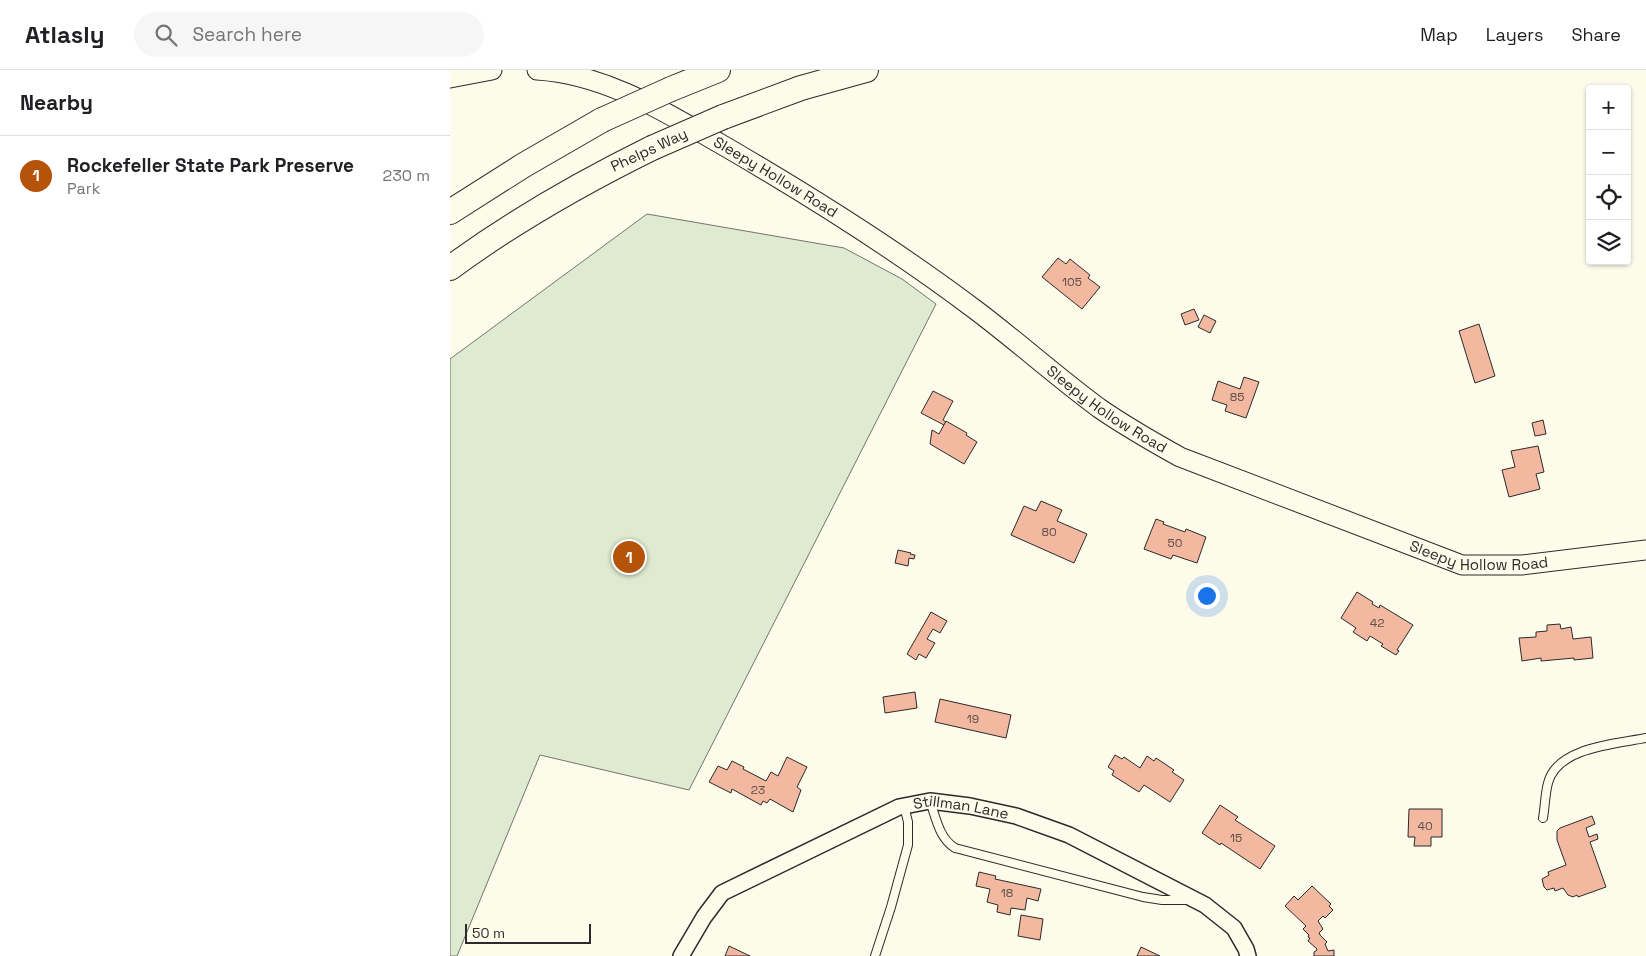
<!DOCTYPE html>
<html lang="en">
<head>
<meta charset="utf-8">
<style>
	body { margin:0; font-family:"Space Grotesk",sans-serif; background:#f6f6f6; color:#202124 }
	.controls { position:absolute; right:15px; top:15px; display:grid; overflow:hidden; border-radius:5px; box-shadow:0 1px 4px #0004 }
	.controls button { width:45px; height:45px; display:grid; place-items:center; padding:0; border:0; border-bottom:1px solid #e0e0e0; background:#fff; color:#202124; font:25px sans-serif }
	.scale { position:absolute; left:15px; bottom:12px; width:126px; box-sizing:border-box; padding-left:5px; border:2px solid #2b2b2b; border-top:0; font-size:14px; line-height:18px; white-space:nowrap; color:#2b2b2b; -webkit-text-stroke:4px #fdfbea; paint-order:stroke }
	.you { position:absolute; left:756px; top:525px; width:18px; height:18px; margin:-12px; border:4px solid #fff; border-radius:50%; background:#1a73e8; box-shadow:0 0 0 8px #1a73e833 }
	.badge { display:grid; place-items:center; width:32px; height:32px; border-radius:50%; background:#b45309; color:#fff; font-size:16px; font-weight:700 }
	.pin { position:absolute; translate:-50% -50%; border:2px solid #fff; box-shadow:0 1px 5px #0006 }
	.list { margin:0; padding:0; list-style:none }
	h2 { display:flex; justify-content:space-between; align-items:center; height:65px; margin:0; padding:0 20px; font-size:21px }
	h2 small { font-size:16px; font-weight:400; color:#757577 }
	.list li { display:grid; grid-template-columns:32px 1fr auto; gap:15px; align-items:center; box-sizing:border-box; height:80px; padding:0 20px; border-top:1px solid #e0e0e0 }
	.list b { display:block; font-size:19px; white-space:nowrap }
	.list p { margin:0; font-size:16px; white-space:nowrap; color:#757577 }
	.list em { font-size:16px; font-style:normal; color:#757577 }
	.icon { flex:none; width:28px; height:28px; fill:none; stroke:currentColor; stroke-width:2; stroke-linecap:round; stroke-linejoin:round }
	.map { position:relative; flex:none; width:1196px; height:886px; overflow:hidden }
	header { display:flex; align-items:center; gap:30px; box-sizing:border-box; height:70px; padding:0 25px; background:#fff; border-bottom:1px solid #e0e0e0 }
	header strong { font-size:24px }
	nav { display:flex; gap:28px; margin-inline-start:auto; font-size:18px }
	.search { width:350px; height:45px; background:#f6f6f6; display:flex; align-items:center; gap:12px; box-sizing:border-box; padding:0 18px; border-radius:28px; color:#757577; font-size:19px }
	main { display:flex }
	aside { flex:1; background:#fff }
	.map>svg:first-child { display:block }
	.green { fill:#deebd1; stroke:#74746e }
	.building { fill:#f2b8a0; stroke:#2b2b2b }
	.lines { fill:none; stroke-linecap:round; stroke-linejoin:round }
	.service-casing { stroke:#2b2b2b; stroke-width:10 }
	.minor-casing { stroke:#2b2b2b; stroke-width:18 }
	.tertiary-casing { stroke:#2b2b2b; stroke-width:21 }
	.primary-casing { stroke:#2b2b2b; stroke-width:26 }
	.service { stroke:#fdfbea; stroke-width:8 }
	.minor { stroke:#fdfbea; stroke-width:15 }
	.tertiary { stroke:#fdfbea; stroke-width:19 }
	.primary { stroke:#fdfbea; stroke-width:24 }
	.primary-bridge-casing { stroke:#2b2b2b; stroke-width:26; stroke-linecap:butt }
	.primary-bridge { stroke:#fdfbea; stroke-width:24 }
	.labels { text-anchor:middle; stroke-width:4; stroke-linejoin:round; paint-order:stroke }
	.number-label { font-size:12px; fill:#5d4e48 }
	.street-label { font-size:15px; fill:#2b2b2b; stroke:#fdfbea }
</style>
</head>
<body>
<header>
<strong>Atlasly</strong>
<div class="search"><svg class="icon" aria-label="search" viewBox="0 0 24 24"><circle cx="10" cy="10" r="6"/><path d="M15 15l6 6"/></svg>Search here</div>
<nav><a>Map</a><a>Layers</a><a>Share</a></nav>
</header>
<main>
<aside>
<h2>Nearby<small></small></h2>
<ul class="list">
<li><span class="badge">1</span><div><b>Rockefeller State Park Preserve</b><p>Park</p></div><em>230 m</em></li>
</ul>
</aside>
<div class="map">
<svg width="1196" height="886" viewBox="0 0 1196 886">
	<rect width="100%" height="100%" fill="#fdfbea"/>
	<path class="green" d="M 197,144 L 394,178 L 452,209 L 486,234 L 239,720 L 90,685 L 7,886 L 0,886 L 0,289 Z"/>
	<g class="building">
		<path d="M 608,188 L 616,194 L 620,189 L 640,205 L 638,208 L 650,217 L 632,239 L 592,207 Z"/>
		<path d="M 744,239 L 749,250 L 735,255 L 731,244 Z"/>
		<path d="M 754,245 L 766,251 L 760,263 L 748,257 Z"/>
		<path d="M 1029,254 L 1045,306 L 1025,313 L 1009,261 Z"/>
		<path d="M 794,307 L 809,312 L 796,348 L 775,341 L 777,335 L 762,330 L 768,311 L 790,319 Z"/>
		<path d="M 483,321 L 503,331 L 493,350 L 496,352 L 494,355 L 471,343 Z"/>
		<path d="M 1093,350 L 1096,364 L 1085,366 L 1082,353 Z"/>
		<path d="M 496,351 L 517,363 L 516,365 L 527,372 L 514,394 L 480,374 L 482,360 L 489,364 Z"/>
		<path d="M 1088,376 L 1094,402 L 1086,404 L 1090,419 L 1059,427 L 1052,400 L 1065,397 L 1061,381 Z"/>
		<path d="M 591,431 L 612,440 L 607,451 L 637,464 L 624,493 L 561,465 L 574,436 L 586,441 Z"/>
		<path d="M 706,449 L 714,452 L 713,454 L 735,462 L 736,459 L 756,467 L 747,493 L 723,485 L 721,489 L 694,479 Z"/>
		<path d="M 448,480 L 461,483 L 460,484 L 465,485 L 464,489 L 459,488 L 458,496 L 445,493 Z"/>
		<path d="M 907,522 L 923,532 L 922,534 L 929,538 L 930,535 L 963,555 L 947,580 L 949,581 L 946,585 L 931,576 L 933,574 L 920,566 L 917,571 L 903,562 L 906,558 L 891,548 Z"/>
		<path d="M 481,542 L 497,551 L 490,563 L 483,559 L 477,569 L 485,573 L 476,588 L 469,584 L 466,590 L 457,584 Z"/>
		<path d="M 1110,554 L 1111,559 L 1121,557 L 1123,569 L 1141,567 L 1143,588 L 1124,590 L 1124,588 L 1091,591 L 1091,588 L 1072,591 L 1069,568 L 1086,567 L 1086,562 L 1097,561 L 1097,555 Z"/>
		<path d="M 465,622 L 467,638 L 435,643 L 433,627 Z"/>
		<path d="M 490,629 L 561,645 L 556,668 L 485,652 Z"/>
		<path d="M 665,685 L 672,689 L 674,687 L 690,698 L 697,686 L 704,691 L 706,688 L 724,700 L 722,702 L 734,710 L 720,732 L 694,715 L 689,722 L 662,705 L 664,701 L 658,697 Z"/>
		<path d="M 337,687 L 357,697 L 347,717 L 351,720 L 343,742 L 320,729 L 317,733 L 313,731 L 311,735 L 282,719 L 281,723 L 259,712 L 268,696 L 277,700 L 282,691 L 294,697 L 293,699 L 316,711 L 321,702 L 328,706 Z"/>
		<path d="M 770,735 L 788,747 L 785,750 L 825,776 L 810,799 L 771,773 L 770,775 L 752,763 Z"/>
		<path d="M 959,739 L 992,739 L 992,767 L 981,767 L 981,776 L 964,776 L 965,767 L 958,767 Z"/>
		<path d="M 1142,746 L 1145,754 L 1136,758 L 1139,767 L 1147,764 L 1148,769 L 1140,772 L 1156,817 L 1128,827 L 1127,825 L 1123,827 L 1118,825 L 1113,818 L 1105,821 L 1104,818 L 1097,820 L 1094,817 L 1092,809 L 1099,805 L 1098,802 L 1116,795 L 1107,770 L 1107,761 L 1110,758 Z"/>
		<path d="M 529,802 L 546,806 L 545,809 L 591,819 L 588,831 L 577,828 L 575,840 L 561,838 L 560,845 L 547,842 L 548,835 L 537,832 L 540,819 L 526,816 Z"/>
		<path d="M 862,816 L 881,834 L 879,836 L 883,840 L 875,848 L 873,846 L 868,851 L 873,859 L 869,863 L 870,865 L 877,872 L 875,874 L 878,881 L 884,880 L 884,886 L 864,886 L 864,882 L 866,881 L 867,879 L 858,871 L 860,868 L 858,867 L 859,865 L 853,859 L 856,856 L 835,836 L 844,826 L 848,830 Z"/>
		<path d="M 571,845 L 593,849 L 590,870 L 568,866 Z"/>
		<path d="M 279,876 L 300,886 L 275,886 Z"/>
		<path d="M 691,877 L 710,886 L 687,886 Z"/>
	</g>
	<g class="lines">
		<defs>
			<g id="service">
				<path d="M 480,731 C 486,748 489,768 505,778 L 693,827 L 712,830 L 739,830"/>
				<path d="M 1093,748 C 1095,737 1095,724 1098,713 C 1107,677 1166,674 1196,668"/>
				<path d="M 425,886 L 441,837 L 458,775 L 458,752 L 454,736"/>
			</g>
			<g id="minor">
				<path id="s1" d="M 231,886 L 254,847 L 272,823 L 449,737 L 480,731 L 520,736 L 566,746 L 619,765 L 755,835 L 784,858 L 796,879 L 798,886"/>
			</g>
			<g id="tertiary">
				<path id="s2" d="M 87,0 C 154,4 212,40 269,73 C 357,124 445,179 527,241 C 568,272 607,307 649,338 C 675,356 703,372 730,387 L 1012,495 L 1072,495 L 1196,480"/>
				<path d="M 0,8 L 42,0"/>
			</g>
			<g id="primary">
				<path d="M 221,19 L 268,0"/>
				<path d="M 273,47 L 351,18 L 416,0"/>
				<path d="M 0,142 L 74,95 L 152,50"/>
				<path d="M 0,198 C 64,151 131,113 202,78"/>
			</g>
		</defs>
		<use href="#service" class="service-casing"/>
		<use href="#minor" class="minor-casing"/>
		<use href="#tertiary" class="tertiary-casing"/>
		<use href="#primary" class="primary-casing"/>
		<use href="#service" class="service"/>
		<use href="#minor" class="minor"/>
		<use href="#tertiary" class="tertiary"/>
		<use href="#primary" class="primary"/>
		<defs>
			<g id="primary-bridge">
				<path d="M 152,50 L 221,19"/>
				<path d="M 202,78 L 273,47"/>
			</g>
		</defs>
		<use href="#primary-bridge" class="primary-bridge-casing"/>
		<use href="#primary-bridge" class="primary-bridge"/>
	</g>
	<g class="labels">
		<g class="number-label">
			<text x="622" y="216">105</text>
			<text x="787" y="331">85</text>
			<text x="599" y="466">80</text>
			<text x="725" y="477">50</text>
			<text x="927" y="557">42</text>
			<text x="523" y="653">19</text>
			<text x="308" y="724">23</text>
			<text x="975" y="760">40</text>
			<text x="786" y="772">15</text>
			<text x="557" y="827">18</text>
		</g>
		<g class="street-label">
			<text transform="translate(199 80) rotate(-25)" y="5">Phelps Way</text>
			<text dy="5" stroke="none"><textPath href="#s2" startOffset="264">Sleepy Hollow Road</textPath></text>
			<text dy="5" stroke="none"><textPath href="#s2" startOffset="669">Sleepy Hollow Road</textPath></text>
			<text dy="5" stroke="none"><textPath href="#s2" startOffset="1074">Sleepy Hollow Road</textPath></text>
			<text dy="5" stroke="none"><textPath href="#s1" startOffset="335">Stillman Lane</textPath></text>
		</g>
	</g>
</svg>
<div class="controls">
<button>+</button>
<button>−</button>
<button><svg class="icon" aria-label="locate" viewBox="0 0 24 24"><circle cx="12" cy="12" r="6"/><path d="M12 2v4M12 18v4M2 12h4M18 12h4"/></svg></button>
<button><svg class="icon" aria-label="layers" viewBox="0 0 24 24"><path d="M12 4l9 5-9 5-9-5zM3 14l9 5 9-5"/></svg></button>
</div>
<div class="scale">50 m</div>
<div class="you"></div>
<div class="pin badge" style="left:179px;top:487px">1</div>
</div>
</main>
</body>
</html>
